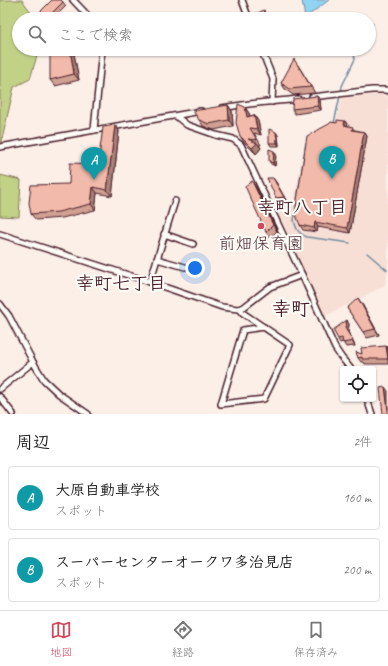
<!DOCTYPE html>
<html lang="ja">
<head>
<meta charset="utf-8">
<style>
	body { margin:0; font-family:Caveat,"Klee One",sans-serif; background:#f6f6f6; color:#222 }
	.controls { position:absolute; right:12px; bottom:12px; display:grid; overflow:hidden; border-radius:4px; box-shadow:0 1px 3px #0004 }
	.controls button { width:36px; height:36px; display:grid; place-items:center; padding:0; border:0; border-bottom:1px solid #e0e0e0; background:#fff; color:#222; font:20px sans-serif }
	.you { position:absolute; left:195px; top:268px; width:14px; height:14px; margin:-10px; border:3px solid #fff; border-radius:50%; background:#1a73e8; box-shadow:0 0 0 6px #1a73e833 }
	.badge { display:grid; place-items:center; width:26px; height:26px; border-radius:50%; background:#d1495b; color:#fff; font-size:13px; font-weight:700 }
	.pin { position:absolute; translate:-50% -33px; filter:drop-shadow(0 1px 2px #0008) }
	.pin::after { content:''; position:absolute; top:21px; width:14px; height:12px; background:inherit; clip-path:polygon(0 0,100% 0,50% 100%) }
	.list { margin:0; padding:0; list-style:none }
	h2 { display:flex; justify-content:space-between; align-items:center; height:52px; margin:0; padding:0 16px; font-size:17px }
	h2 small { font-size:13px; font-weight:400; color:#767676 }
	.list li { display:grid; grid-template-columns:26px 1fr auto; gap:12px; align-items:center; box-sizing:border-box; height:64px; margin:0 8px 8px; padding:0 8px; border:1px solid #e0e0e0; border-radius:4px }
	.list b { display:block; font-size:15px; white-space:nowrap }
	.list p { margin:0; font-size:13px; white-space:nowrap; color:#767676 }
	.list em { font-size:13px; font-style:normal; color:#767676 }
	.icon { flex:none; width:22px; height:22px; fill:none; stroke:currentColor; stroke-width:2; stroke-linecap:round; stroke-linejoin:round }
	.map { position:relative; flex:none; width:388px; height:414px; overflow:hidden }
	.search { position:absolute; background:#fff; box-shadow:0 1px 3px #0004; left:12px; right:12px; top:12px; height:44px; display:flex; align-items:center; gap:10px; box-sizing:border-box; padding:0 14px; border-radius:22px; color:#767676; font-size:15px }
	.sheet { height:196px; background:#fff }
	nav { display:flex; justify-content:space-around; align-items:center; box-sizing:border-box; height:56px; border-top:1px solid #e0e0e0; background:#fff; font-size:11px; color:#767676 }
	nav a { display:grid; justify-items:center; gap:2px }
	nav .on { color:#d1495b }
	.map>svg:first-child { display:block }
	.built { fill:#f8dfd5 }
	.green { fill:#c1d186; stroke:#867858 }
	.water { fill:#90d3f2; stroke:#748ba2 }
	.lines { fill:none; stroke-linecap:round; stroke-linejoin:round }
	.stream { stroke:#748ba2; stroke-width:1.5 }
	.street-casing { stroke:#4a1f2b; stroke-width:8 }
	.street { stroke:#fdfcf7; stroke-width:5 }
	.wall { fill:#d0a092; stroke:#4a1f2b }
	.shaded-wall { fill:#a98277; stroke:#4a1f2b }
	.building { fill:#f2baaa; stroke:#4a1f2b }
	.poi-dot { fill:#d1495b; stroke:#fdfcf7; stroke-width:1.5 }
	.labels { text-anchor:middle; stroke-width:4; stroke-linejoin:round; paint-order:stroke }
	.poi-label { font-size:17px; fill:#4a1f2b; stroke:#fdfcf7 }
	.neighbourhood-label { font-size:18px; font-weight:bold; fill:#4a1f2b; stroke:#fdfcf7 }
	.quarter-label { font-size:19px; font-weight:bold; fill:#4a1f2b; stroke:#fdfcf7 }
</style>
</head>
<body>
<div class="map">
<svg width="388" height="414" viewBox="0 0 388 414">
	<rect width="100%" height="100%" fill="#fbefe8"/>
	<filter id="ink" filterUnits="userSpaceOnUse"><feTurbulence type="fractalNoise" baseFrequency=".025" numOctaves="2"/><feDisplacementMap in="SourceGraphic" scale="8" xChannelSelector="R" yChannelSelector="G"/><feConvolveMatrix kernelMatrix="1 2 1 2 8 2 1 2 1" color-interpolation-filters="sRGB"/></filter>
	<g filter="url(#ink)">
		<path class="built" d="M 382,94 L 388,97 L 388,268 L 385,285 L 324,317 L 277,210 L 294,201 L 306,138 L 336,123 L 342,97 Z"/>
		<g class="green">
			<path d="M 0,0 L 22,0 L 36,19 L 19,19 L 19,49 L 39,49 L 30,79 L 14,87 L 0,148 Z"/>
			<path d="M 0,175 L 21,180 L 19,217 L 0,216 Z"/>
		</g>
		<path class="water" d="M 302,0 L 329,0 L 305,18 Z"/>
		<g class="lines">
			<g class="stream">
				<path d="M 369,28 L 373,24"/>
				<path d="M 341,92 L 342,86 L 355,59 L 353,49"/>
				<path d="M 334,123 L 340,96"/>
				<path d="M 306,143 L 294,220 C 296,229 298,233 307,237 L 350,243"/>
				<path d="M 367,253 L 387,270"/>
			</g>
			<defs>
				<g id="street">
					<path d="M 73,0 L 91,19"/>
					<path d="M 242,0 L 249,19"/>
					<path d="M 261,49 L 273,79 L 272,102"/>
					<path d="M 312,97 L 372,90 L 386,90 L 388,91"/>
					<path d="M 222,108 C 247,103 273,102 298,99"/>
					<path d="M 176,116 L 187,125 L 216,135 L 233,139 L 241,145 L 302,275 L 335,348 L 341,357 L 351,369"/>
					<path d="M 94,130 L 102,49"/>
					<path d="M 0,147 L 201,111"/>
					<path d="M 0,234 L 150,282 L 222,307 L 238,309 L 244,307 L 270,287 L 302,275"/>
					<path d="M 164,234 L 193,244"/>
					<path d="M 157,259 L 185,267"/>
					<path d="M 150,282 L 175,201"/>
					<path d="M 0,304 L 9,316 L 33,362 L 44,380 L 59,394 L 88,414"/>
					<path d="M 240,309 L 243,313 L 290,345 L 264,399 L 221,404 L 243,330 L 264,327"/>
					<path d="M 0,389 L 33,362"/>
					<path d="M 0,397 L 13,414"/>
					<path d="M 367,399 L 372,414"/>
				</g>
			</defs>
			<use href="#street" class="street-casing"/>
			<use href="#street" class="street"/>
		</g>
		<g class="wall">
			<path d="M 63,2 L 66,6 L 53,19 L 42,19 L 38,14 Z"/>
			<path d="M 62,49 L 70,49 L 74,54 L 79,80 L 55,86 L 50,80 Z"/>
			<path d="M 270,49 L 283,49 L 284,53 L 273,57 L 271,54 Z"/>
			<path d="M 298,65 L 315,93 L 293,95 L 285,89 L 281,83 Z"/>
			<path d="M 317,96 L 320,100 L 321,110 L 295,114 L 292,109 Z"/>
			<path d="M 228,105 L 232,111 L 233,126 L 214,130 L 203,126 L 199,120 Z"/>
			<path d="M 249,113 L 250,116 L 254,115 L 258,121 L 261,135 L 254,133 L 261,145 L 259,145 L 261,148 L 256,154 L 244,142 L 240,136 Z"/>
			<path d="M 115,125 L 119,131 L 112,196 L 97,193 L 95,210 L 62,218 L 36,220 L 31,214 L 69,184 L 98,164 Z"/>
			<path d="M 348,125 L 348,126 L 355,130 L 364,132 L 367,136 L 350,233 L 318,227 L 317,232 L 303,230 L 300,225 Z"/>
			<path d="M 278,135 L 279,146 L 271,146 L 269,143 Z"/>
			<path d="M 276,154 L 275,166 L 271,164 L 269,161 Z"/>
			<path d="M 276,182 L 287,202 L 279,203 L 276,198 Z"/>
			<path d="M 256,187 L 277,231 L 270,238 L 266,232 Z"/>
			<path d="M 362,304 L 379,335 L 367,338 L 347,308 Z"/>
			<path d="M 349,324 L 348,332 L 355,346 L 346,347 L 343,342 L 340,343 L 338,339 Z"/>
			<path d="M 388,348 L 388,364 L 365,364 L 364,362 L 361,362 L 358,358 L 362,354 Z"/>
		</g>
		<g class="shaded-wall">
			<path d="M 70,49 L 74,54 L 79,80 L 74,74 Z"/>
			<path d="M 317,96 L 320,100 L 321,110 L 318,106 Z"/>
			<path d="M 228,105 L 232,111 L 233,126 L 229,120 Z"/>
			<path d="M 245,107 L 249,113 L 251,122 L 247,117 Z"/>
			<path d="M 254,115 L 258,121 L 261,135 L 257,129 Z"/>
			<path d="M 345,121 L 348,125 L 347,130 L 344,125 Z"/>
			<path d="M 115,125 L 119,131 L 112,196 L 107,190 Z"/>
			<path d="M 276,132 L 278,135 L 279,146 L 277,143 Z"/>
			<path d="M 364,132 L 367,136 L 350,233 L 347,228 Z"/>
			<path d="M 257,143 L 261,148 L 256,154 L 252,148 Z"/>
			<path d="M 274,151 L 276,154 L 275,166 L 273,163 Z"/>
			<path d="M 273,178 L 276,182 L 287,202 L 284,197 Z"/>
			<path d="M 252,181 L 256,187 L 277,231 L 273,225 Z"/>
			<path d="M 93,187 L 97,193 L 95,210 L 91,204 Z"/>
			<path d="M 315,222 L 318,227 L 317,232 L 314,228 Z"/>
			<path d="M 358,298 L 362,304 L 379,335 L 375,329 Z"/>
			<path d="M 347,320 L 349,324 L 348,332 L 355,346 L 345,328 Z"/>
			<path d="M 386,346 L 388,348 L 388,360 L 388,359 Z"/>
			<path d="M 385,387 L 388,391 L 388,410 Z"/>
		</g>
		<g class="building">
			<path d="M 52,0 L 61,0 L 63,2 L 46,19 L 38,14 Z"/>
			<path d="M 264,10 L 267,19 L 257,19 L 256,14 Z"/>
			<path d="M 62,49 L 70,49 L 74,74 L 50,80 L 50,51 Z"/>
			<path d="M 270,49 L 282,49 L 282,50 L 271,54 Z"/>
			<path d="M 294,59 L 311,87 L 289,89 L 281,83 Z"/>
			<path d="M 317,96 L 318,106 L 292,109 L 293,99 Z"/>
			<path d="M 238,104 L 245,107 L 247,117 L 254,115 L 257,129 L 250,128 L 257,140 L 248,139 L 257,143 L 252,148 L 240,136 L 236,123 Z"/>
			<path d="M 228,105 L 229,120 L 209,124 L 199,120 L 193,111 Z"/>
			<path d="M 337,120 L 345,121 L 344,125 L 353,127 L 352,130 L 364,132 L 347,228 L 315,222 L 314,228 L 300,225 L 295,213 L 307,136 L 329,124 L 331,122 L 337,123 Z"/>
			<path d="M 115,125 L 107,190 L 93,187 L 91,204 L 58,212 L 31,214 L 29,203 L 31,185 L 69,184 L 70,163 L 98,164 L 103,127 Z"/>
			<path d="M 269,129 L 276,132 L 277,143 L 269,143 Z"/>
			<path d="M 269,149 L 274,151 L 273,163 L 269,161 Z"/>
			<path d="M 267,178 L 273,178 L 284,197 L 276,198 Z"/>
			<path d="M 252,181 L 273,225 L 266,232 L 245,186 Z"/>
			<path d="M 358,298 L 375,329 L 363,332 L 347,308 Z"/>
			<path d="M 347,320 L 345,328 L 353,341 L 343,343 L 342,338 L 338,339 L 333,330 Z"/>
			<path d="M 386,346 L 388,359 L 362,359 L 362,357 L 358,358 L 356,352 L 362,354 L 361,348 Z"/>
			<path d="M 385,387 L 388,410 L 388,414 L 383,414 L 380,388 Z"/>
		</g>
	</g>
	<circle class="poi-dot" cx="261" cy="226" r="4"/>
	<g class="labels">
		<g class="poi-label">
			<text x="261" y="249">前畑保育園</text>
		</g>
		<g class="neighbourhood-label">
			<text x="302" y="213">幸町八丁目</text>
			<text x="121" y="289">幸町七丁目</text>
		</g>
		<g class="quarter-label">
			<text x="291" y="315">幸町</text>
		</g>
	</g>
</svg>
<div class="controls">
<button><svg class="icon" aria-label="locate" viewBox="0 0 24 24"><circle cx="12" cy="12" r="6"/><path d="M12 2v4M12 18v4M2 12h4M18 12h4"/></svg></button>
</div>
<div class="you"></div>
<div class="pin badge" style="left:94px;top:180px;background:#0f9aa8">A</div>
<div class="pin badge" style="left:332px;top:179px;background:#0f9aa8">B</div>
<div class="search"><svg class="icon" aria-label="search" viewBox="0 0 24 24"><circle cx="10" cy="10" r="6"/><path d="M15 15l6 6"/></svg>ここで検索</div>
</div>
<section class="sheet">
<h2>周辺<small>2件</small></h2>
<ul class="list">
<li><span class="badge" style="background:#0f9aa8">A</span><div><b>大原自動車学校</b><p>スポット</p></div><em>160 m</em></li>
<li><span class="badge" style="background:#0f9aa8">B</span><div><b>スーパーセンターオークワ多治見店</b><p>スポット</p></div><em>200 m</em></li>
</ul>
</section>
<nav>
<a class="on"><svg class="icon" aria-label="map" viewBox="0 0 24 24"><path d="M3 6l6-2 6 2 6-2v14l-6 2-6-2-6 2zM9 4v14M15 6v14"/></svg>地図</a>
<a><svg class="icon" aria-label="directions" viewBox="0 0 24 24"><path d="M12 3l9 9-9 9-9-9zM9 14v-3h6M13 9l2 2-2 2"/></svg>経路</a>
<a><svg class="icon" aria-label="saved" viewBox="0 0 24 24"><path d="M7 4h10v16l-5-4-5 4z"/></svg>保存済み</a>
</nav>
</body>
</html>
